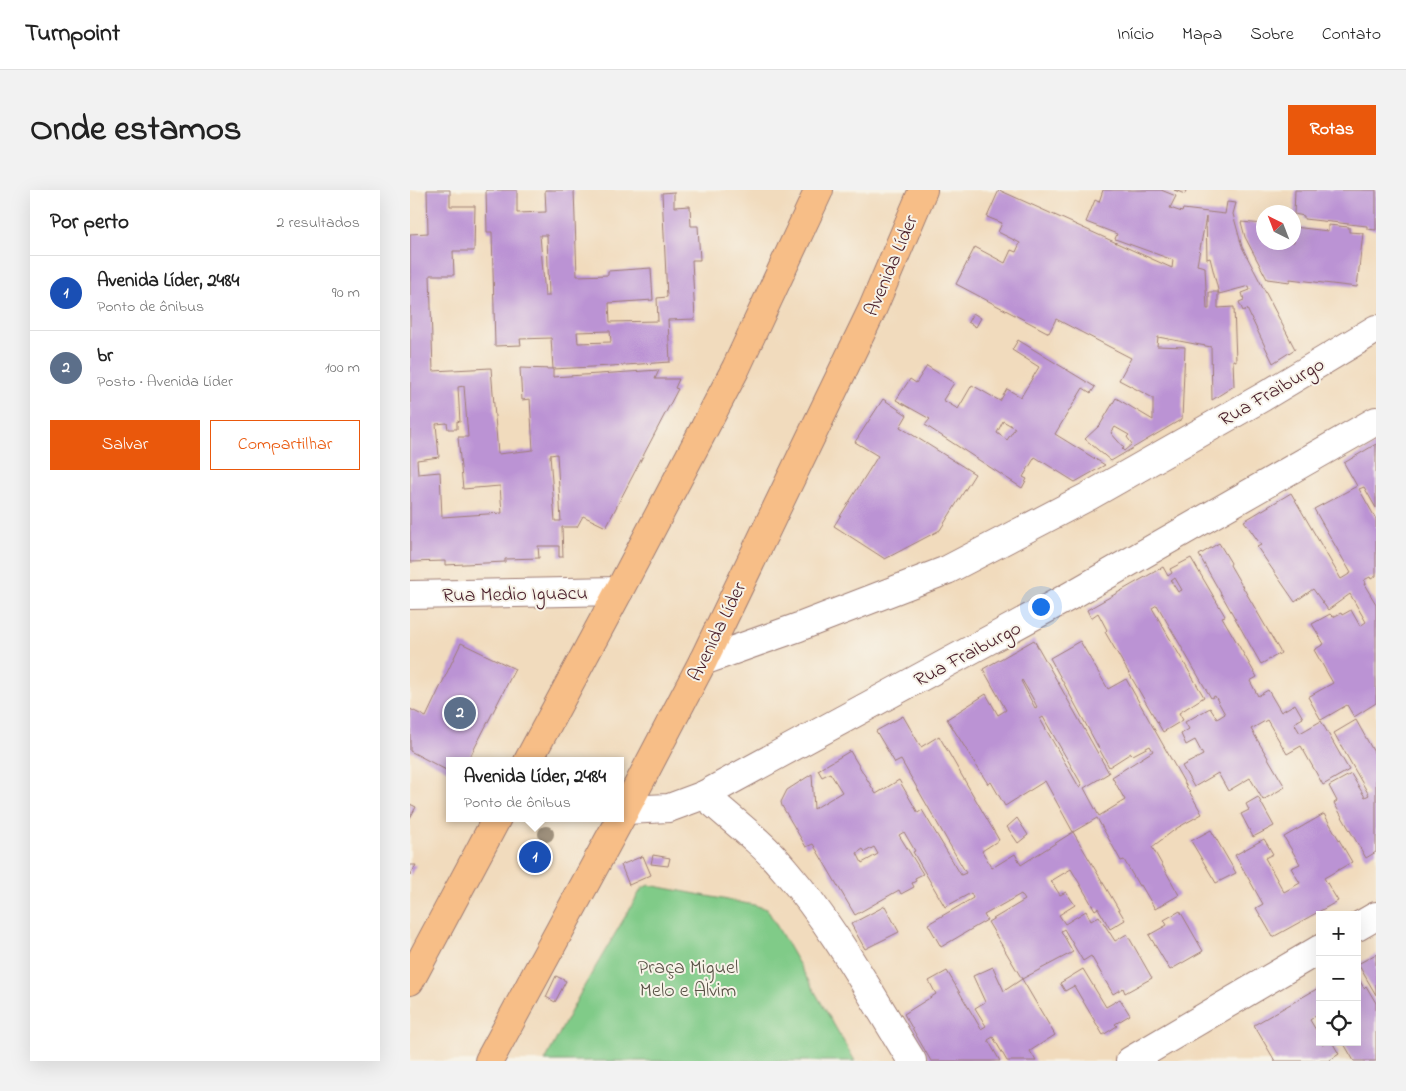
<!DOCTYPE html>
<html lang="pt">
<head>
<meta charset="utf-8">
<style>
	body { margin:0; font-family:"Indie Flower",sans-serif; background:#f2f2f2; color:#222 }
	.controls { position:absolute; right:15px; bottom:15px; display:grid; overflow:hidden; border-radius:0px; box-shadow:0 5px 20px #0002 }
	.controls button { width:45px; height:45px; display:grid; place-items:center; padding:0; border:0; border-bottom:1px solid #e0e0e0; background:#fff; color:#222; font:25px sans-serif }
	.compass { position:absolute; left:846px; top:15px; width:45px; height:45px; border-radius:50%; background:#fff; box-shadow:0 5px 20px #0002; rotate:318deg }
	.you { position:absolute; left:630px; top:416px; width:18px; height:18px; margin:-12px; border:4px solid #fff; border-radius:50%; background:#1a73e8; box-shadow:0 0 0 8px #1a73e833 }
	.badge { display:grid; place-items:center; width:32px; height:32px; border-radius:50%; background:#ea580c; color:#fff; font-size:16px; font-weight:700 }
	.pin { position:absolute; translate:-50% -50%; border:2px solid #fff; box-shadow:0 1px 5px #0006 }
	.popup { position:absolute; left:36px; top:567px; width:178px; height:65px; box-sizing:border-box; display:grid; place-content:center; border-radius:0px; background:#fff; filter:drop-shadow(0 1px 4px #0005); font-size:16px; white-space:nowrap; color:#767676 }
	.popup b { font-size:19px; color:#222 }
	.popup::after { content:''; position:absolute; left:50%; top:100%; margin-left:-10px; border:10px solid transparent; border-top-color:#fff }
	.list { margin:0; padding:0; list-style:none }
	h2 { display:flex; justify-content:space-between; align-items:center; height:65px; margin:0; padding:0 20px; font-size:21px }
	h2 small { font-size:16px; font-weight:400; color:#767676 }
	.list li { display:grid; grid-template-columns:32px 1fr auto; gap:15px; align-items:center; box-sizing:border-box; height:75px; padding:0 20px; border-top:1px solid #e0e0e0 }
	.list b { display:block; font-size:19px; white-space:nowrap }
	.list p { margin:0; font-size:16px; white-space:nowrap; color:#767676 }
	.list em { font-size:16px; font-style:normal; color:#767676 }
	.actions { display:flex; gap:10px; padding:15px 20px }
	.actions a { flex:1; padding:11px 0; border:1px solid #ea580c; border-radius:0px; text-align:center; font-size:18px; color:#ea580c }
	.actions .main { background:#ea580c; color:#fff }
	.icon { flex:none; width:28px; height:28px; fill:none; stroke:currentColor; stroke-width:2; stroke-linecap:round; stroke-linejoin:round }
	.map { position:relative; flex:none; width:966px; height:871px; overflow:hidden; border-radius:0px }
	header { display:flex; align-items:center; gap:30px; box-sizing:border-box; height:70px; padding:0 25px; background:#fff; border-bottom:1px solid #e0e0e0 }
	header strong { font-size:24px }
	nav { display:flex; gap:28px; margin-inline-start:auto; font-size:18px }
	.intro { display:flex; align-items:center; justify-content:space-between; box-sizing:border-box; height:120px; padding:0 30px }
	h1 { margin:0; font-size:35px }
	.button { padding:12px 22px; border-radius:0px; background:#ea580c; color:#fff; font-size:18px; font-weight:700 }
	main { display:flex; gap:30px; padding:0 30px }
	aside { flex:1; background:#fff; border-radius:0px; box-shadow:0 5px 20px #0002 }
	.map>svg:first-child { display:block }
	.green { fill:#80cb88; stroke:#65755a }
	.building { fill:#bb93d4; fill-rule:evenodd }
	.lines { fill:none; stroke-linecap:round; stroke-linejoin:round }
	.minor-casing { stroke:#9e7d74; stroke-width:30 }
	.primary-casing { stroke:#9e7d74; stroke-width:30 }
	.minor { stroke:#fff; stroke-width:28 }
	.primary { stroke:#f7be87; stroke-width:28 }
	.tree { fill:#9e907c }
	.labels { text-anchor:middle; stroke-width:4; stroke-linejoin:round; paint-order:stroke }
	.street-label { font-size:20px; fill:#4a1f2b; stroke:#f7f3e8 }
	.park-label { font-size:20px; fill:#5a5347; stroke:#f7f3e8 }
</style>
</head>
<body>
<header>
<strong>Turnpoint</strong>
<nav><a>Início</a><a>Mapa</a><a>Sobre</a><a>Contato</a></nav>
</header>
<div class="intro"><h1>Onde estamos</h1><a class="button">Rotas</a></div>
<main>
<aside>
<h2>Por perto<small>2 resultados</small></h2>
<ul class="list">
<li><span class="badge" style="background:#1a4fb4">1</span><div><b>Avenida Líder, 2484</b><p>Ponto de ônibus</p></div><em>90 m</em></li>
<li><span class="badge" style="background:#5c6f8a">2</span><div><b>br</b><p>Posto · Avenida Líder</p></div><em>100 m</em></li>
</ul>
<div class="actions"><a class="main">Salvar</a><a>Compartilhar</a></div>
</aside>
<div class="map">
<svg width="966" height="871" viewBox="0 0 966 871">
	<rect width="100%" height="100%" fill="#f7f3e8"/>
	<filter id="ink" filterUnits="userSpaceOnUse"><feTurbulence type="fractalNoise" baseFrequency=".02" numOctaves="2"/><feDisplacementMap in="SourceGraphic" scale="10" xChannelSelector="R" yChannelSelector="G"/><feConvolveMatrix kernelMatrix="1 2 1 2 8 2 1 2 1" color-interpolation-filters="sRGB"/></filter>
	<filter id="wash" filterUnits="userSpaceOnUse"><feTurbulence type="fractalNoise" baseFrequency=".0096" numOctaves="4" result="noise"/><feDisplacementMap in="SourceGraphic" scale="20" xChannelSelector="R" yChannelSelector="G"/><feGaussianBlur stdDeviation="1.12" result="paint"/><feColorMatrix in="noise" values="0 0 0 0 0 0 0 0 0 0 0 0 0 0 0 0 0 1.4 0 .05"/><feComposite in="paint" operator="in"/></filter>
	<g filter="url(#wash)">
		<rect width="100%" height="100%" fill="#f1dbbd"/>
		<path class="green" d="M 239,695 L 344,715 L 357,719 L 445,871 L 135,871 L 172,800 L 232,698 Z"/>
		<g id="blocks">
			<g class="building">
				<path d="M 17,0 L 40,0 L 40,16 L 65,16 L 64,61 L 43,61 L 44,85 L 20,85 L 23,181 L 81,178 L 88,264 L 123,260 L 120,209 L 112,210 L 110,178 L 143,179 L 143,187 L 249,180 L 245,189 L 269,189 L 265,198 L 268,199 L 196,337 L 173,326 L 167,337 L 152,337 L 153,367 L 149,367 L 149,356 L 128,356 L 129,368 L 95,369 L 95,372 L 35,375 L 35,371 L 0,372 L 0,44 L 18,43 ZM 54,196 L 58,247 L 48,247 L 53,299 L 90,296 L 92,323 L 32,327 L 30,282 L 8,284 L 7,270 L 29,267 L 26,234 L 37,233 L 38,239 L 47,239 L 47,231 L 50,232 L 48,197 ZM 147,264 L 151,331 L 145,331 L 140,265 Z"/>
				<path d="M 76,0 L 107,0 L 107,23 L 136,22 L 135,0 L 164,0 L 167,86 L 198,85 L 198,81 L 241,78 L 243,110 L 199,113 L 200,132 L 248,131 L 247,108 L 257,107 L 252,3 L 264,2 L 264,17 L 280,16 L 281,36 L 288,36 L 290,70 L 282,70 L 285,129 L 258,130 L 260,172 L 201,176 L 143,179 L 141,148 L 110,149 L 111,155 L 85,156 L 82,42 L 77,42 ZM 130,45 L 137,45 L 139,106 L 135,106 ZM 200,141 L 201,152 L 168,153 L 167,142 Z"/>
				<path d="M 589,0 L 762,78 L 763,70 L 705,49 L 707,44 L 676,32 L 685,10 L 689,12 L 693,0 L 751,0 L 766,6 L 760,18 L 772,22 L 773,19 L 815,24 L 817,12 L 826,13 L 823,24 L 832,57 L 885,159 L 863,173 L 837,119 L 833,121 L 829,112 L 834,110 L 832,103 L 840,100 L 839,96 L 809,104 L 800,68 L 797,69 L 796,27 L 787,75 L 795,77 L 797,119 L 799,119 L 799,102 L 808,102 L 808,118 L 824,117 L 826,171 L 823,170 L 824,196 L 802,210 L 801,157 L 748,147 L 747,156 L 775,157 L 772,229 L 701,271 L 675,249 L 690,235 L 706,208 L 743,230 L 743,208 L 709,190 L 721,168 L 646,129 L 639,143 L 546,94 L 565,57 L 595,73 L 601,60 L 606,62 L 610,53 L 588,42 L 592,33 L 577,27 ZM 705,237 L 719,245 L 717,247 L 722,254 L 714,261 L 712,259 L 714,258 L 701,243 Z"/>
				<path d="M 764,0 L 776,0 L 775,4 Z"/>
				<path d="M 885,0 L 966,0 L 966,40 L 957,39 L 957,36 L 894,29 L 894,26 L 884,24 Z"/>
				<path d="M 831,32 L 854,34 L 854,52 L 884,52 L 884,37 L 918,41 L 918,35 L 939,37 L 939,42 L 953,43 L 947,97 L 880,89 L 880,92 L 857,89 L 835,47 Z"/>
				<path d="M 563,123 L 571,128 L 566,137 L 558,132 Z"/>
				<path d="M 608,150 L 685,197 L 681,203 L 673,198 L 645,244 L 695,275 L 665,292 L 625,267 L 613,287 L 617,289 L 612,298 L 515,235 L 520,229 L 486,210 L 500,189 L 506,193 L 517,176 L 544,193 L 533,210 L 548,219 L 562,195 L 590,211 L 597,199 L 611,207 L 629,177 L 602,160 ZM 593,231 L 605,238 L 597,250 L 587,243 Z"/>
				<path d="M 473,209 L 497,225 L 490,237 L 565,284 L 530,340 L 475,369 L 424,336 L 468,266 L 445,252 Z"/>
				<path d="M 966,254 L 966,318 L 954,297 L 949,299 L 966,329 L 966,386 L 961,389 L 960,387 L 954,390 L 956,394 L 954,394 L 966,414 L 966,513 L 944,527 L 937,515 L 911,530 L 898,507 L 923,493 L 904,460 L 914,454 L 902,434 L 920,424 L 923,427 L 931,423 L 932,425 L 941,420 L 950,436 L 956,432 L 940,404 L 918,420 L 903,399 L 885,412 L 847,357 L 851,355 L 834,331 L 881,303 L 931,389 L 941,383 L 904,319 L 947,296 L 934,273 Z"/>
				<path d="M 809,353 L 821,373 L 820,375 L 871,463 L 851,474 L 789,365 Z"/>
				<path d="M 781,368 L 815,426 L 812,427 L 847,487 L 840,491 L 848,506 L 858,500 L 871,522 L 885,514 L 893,528 L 884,533 L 890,543 L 911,531 L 939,580 L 913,595 L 891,556 L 877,564 L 857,530 L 841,539 L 875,597 L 853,610 L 840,588 L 818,601 L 808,583 L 784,597 L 772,576 L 793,565 L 785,550 L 776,555 L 771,544 L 779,539 L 775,532 L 800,518 L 807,529 L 815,524 L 805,506 L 801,508 L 747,415 L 742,418 L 794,507 L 769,523 L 773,530 L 753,542 L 695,442 L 697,440 L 688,423 L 681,428 L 677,420 L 753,377 L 758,386 L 762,383 L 760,379 ZM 765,388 L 772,400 L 768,402 L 761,391 Z"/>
				<path d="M 624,450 L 699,583 L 674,598 L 689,626 L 715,610 L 702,587 L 743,561 L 740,556 L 723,565 L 721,563 L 699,577 L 640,468 L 670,451 L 698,499 L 716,489 L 792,624 L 767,638 L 742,657 L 769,705 L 745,719 L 731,695 L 729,696 L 714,670 L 711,671 L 687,628 L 663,642 L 635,591 L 595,616 L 581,592 L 578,594 L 537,529 L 576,504 L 588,525 L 596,520 L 573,479 ZM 612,490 L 622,507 L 627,517 L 625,518 L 611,491 ZM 633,527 L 672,595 L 669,597 L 630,529 Z"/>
				<path d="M 51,453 L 105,479 L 58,571 L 40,571 L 40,582 L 0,561 L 0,519 L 16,527 Z"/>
				<path d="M 493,526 L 511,557 L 529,546 L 589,650 L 572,661 L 582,678 L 605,664 L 611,675 L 663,642 L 715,730 L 700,739 L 688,718 L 685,720 L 661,679 L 641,691 L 650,705 L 656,702 L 665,715 L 649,725 L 655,734 L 676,721 L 681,731 L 689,726 L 705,751 L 717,744 L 742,788 L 715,803 L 713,798 L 703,804 L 681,766 L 673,771 L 654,739 L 651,741 L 663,762 L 612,789 L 578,732 L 615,710 L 611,704 L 574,725 L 577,730 L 531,757 L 518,734 L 563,708 L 561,703 L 535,717 L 503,662 L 505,661 L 494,642 L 489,645 L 513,684 L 505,688 L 506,691 L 502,693 L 504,697 L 491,704 L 489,700 L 445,725 L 403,654 L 396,657 L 372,616 L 371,612 L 377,600 L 402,584 L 404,619 L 432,602 L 420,583 L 412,587 L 408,580 L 440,561 L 466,604 L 489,590 L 508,623 L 512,620 L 551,685 L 556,683 L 491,570 L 485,573 L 466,541 ZM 464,657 L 468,664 L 452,673 L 447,663 L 453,659 L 455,662 Z"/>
				<path d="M 946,530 L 966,566 L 966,662 L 956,668 L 924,613 L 927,611 L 919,596 L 941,584 L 955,607 L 959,605 L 924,543 Z"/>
				<path d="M 848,607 L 864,636 L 843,647 L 831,624 L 839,620 L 836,614 Z"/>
				<path d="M 0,614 L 6,617 L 0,628 Z"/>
				<path d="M 914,624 L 942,672 L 914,688 L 928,711 L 863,747 L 846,718 L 853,714 L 825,665 L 854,649 L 863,664 L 855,668 L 874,702 L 890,693 L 881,678 L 890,674 L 874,647 Z"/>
				<path d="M 607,628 L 618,645 L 608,653 L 597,637 Z"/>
				<path d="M 801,640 L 826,683 L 806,693 L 781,651 Z"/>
				<path d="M 243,665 L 260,668 L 258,676 L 241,674 Z"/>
				<path d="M 233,666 L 241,685 L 219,695 L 211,675 Z"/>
				<path d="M 0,675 L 6,675 L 0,686 Z"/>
				<path d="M 475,716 L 489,742 L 455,759 L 441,734 Z"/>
				<path d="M 770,721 L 793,761 L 760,780 L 739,745 L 757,735 L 754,730 Z"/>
				<path d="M 966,764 L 966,805 L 948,774 Z"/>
				<path d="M 583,777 L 594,801 L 612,789 L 645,845 L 620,861 L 626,871 L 597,871 L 583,847 L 578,850 L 590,871 L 521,871 L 494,824 L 526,804 L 519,791 L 537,781 L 571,839 L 576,836 L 565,818 L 575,812 L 563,786 Z"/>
				<path d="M 673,779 L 696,817 L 710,809 L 720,825 L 705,834 L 707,836 L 693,845 L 664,796 L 655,801 L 650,793 Z"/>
				<path d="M 146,786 L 156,791 L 145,812 L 136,807 Z"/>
				<path d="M 947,786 L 954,798 L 956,796 L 966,813 L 966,871 L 944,871 L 933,852 L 947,852 Z"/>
				<path d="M 910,797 L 910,827 L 908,827 L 907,825 L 900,830 L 909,845 L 907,847 L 910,852 L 912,854 L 922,852 L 929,864 L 920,870 L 921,871 L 865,871 L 844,835 Z"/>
			</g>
		</g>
	</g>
	<g filter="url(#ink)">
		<use href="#blocks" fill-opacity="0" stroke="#9e7d74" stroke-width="1"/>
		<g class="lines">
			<defs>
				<g id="minor">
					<path d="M 0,405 L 209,401"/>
					<path d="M 293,471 L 389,437 L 537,380 L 679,306 L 853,207 L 966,139"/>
					<path d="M 294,605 C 321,629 352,652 375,680 C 425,738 462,807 502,871"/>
					<path d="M 215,620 L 259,618 L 294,605 L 660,406 L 966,231"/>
					<path d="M 947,737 L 966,726"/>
					<path d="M 720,871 L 910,759"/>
				</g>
				<g id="primary">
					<path d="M 118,571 L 209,401 L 326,178 L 409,0"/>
					<path d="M 0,791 L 87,628"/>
					<path d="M 79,871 L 215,620 L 293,471 L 462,120 L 513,0"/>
				</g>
			</defs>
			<use href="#minor" class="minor-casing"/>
			<use href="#primary" class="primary-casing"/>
			<use href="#minor" class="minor"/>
			<use href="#primary" class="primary"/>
		</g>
		<circle class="tree" cx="136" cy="644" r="8"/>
	</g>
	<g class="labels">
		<g class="street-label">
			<text transform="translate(480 75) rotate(-67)" y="7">Avenida Líder</text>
			<text transform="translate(861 201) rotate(-30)" y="7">Rua Fraiburgo</text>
			<text transform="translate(105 403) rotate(-1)" y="7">Rua Medio Iguacu</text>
			<text transform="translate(306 441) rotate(-64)" y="7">Avenida Líder</text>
			<text transform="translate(557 463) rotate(-28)" y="7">Rua Fraiburgo</text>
		</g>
		<g class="park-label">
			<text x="278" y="783">Praça Miguel<tspan x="278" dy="23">Melo e Alvim</tspan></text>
		</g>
	</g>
</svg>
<div class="controls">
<button>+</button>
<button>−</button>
<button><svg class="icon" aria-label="locate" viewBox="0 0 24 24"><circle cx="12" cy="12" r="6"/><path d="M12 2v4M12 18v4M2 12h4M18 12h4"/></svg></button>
</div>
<svg class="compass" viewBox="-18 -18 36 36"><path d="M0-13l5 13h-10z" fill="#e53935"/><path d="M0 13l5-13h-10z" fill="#767676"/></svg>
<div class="you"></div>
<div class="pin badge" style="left:125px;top:667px;background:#1a4fb4">1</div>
<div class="popup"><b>Avenida Líder, 2484</b>Ponto de ônibus</div>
<div class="pin badge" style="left:50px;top:523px;background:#5c6f8a">2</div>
</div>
</main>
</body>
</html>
